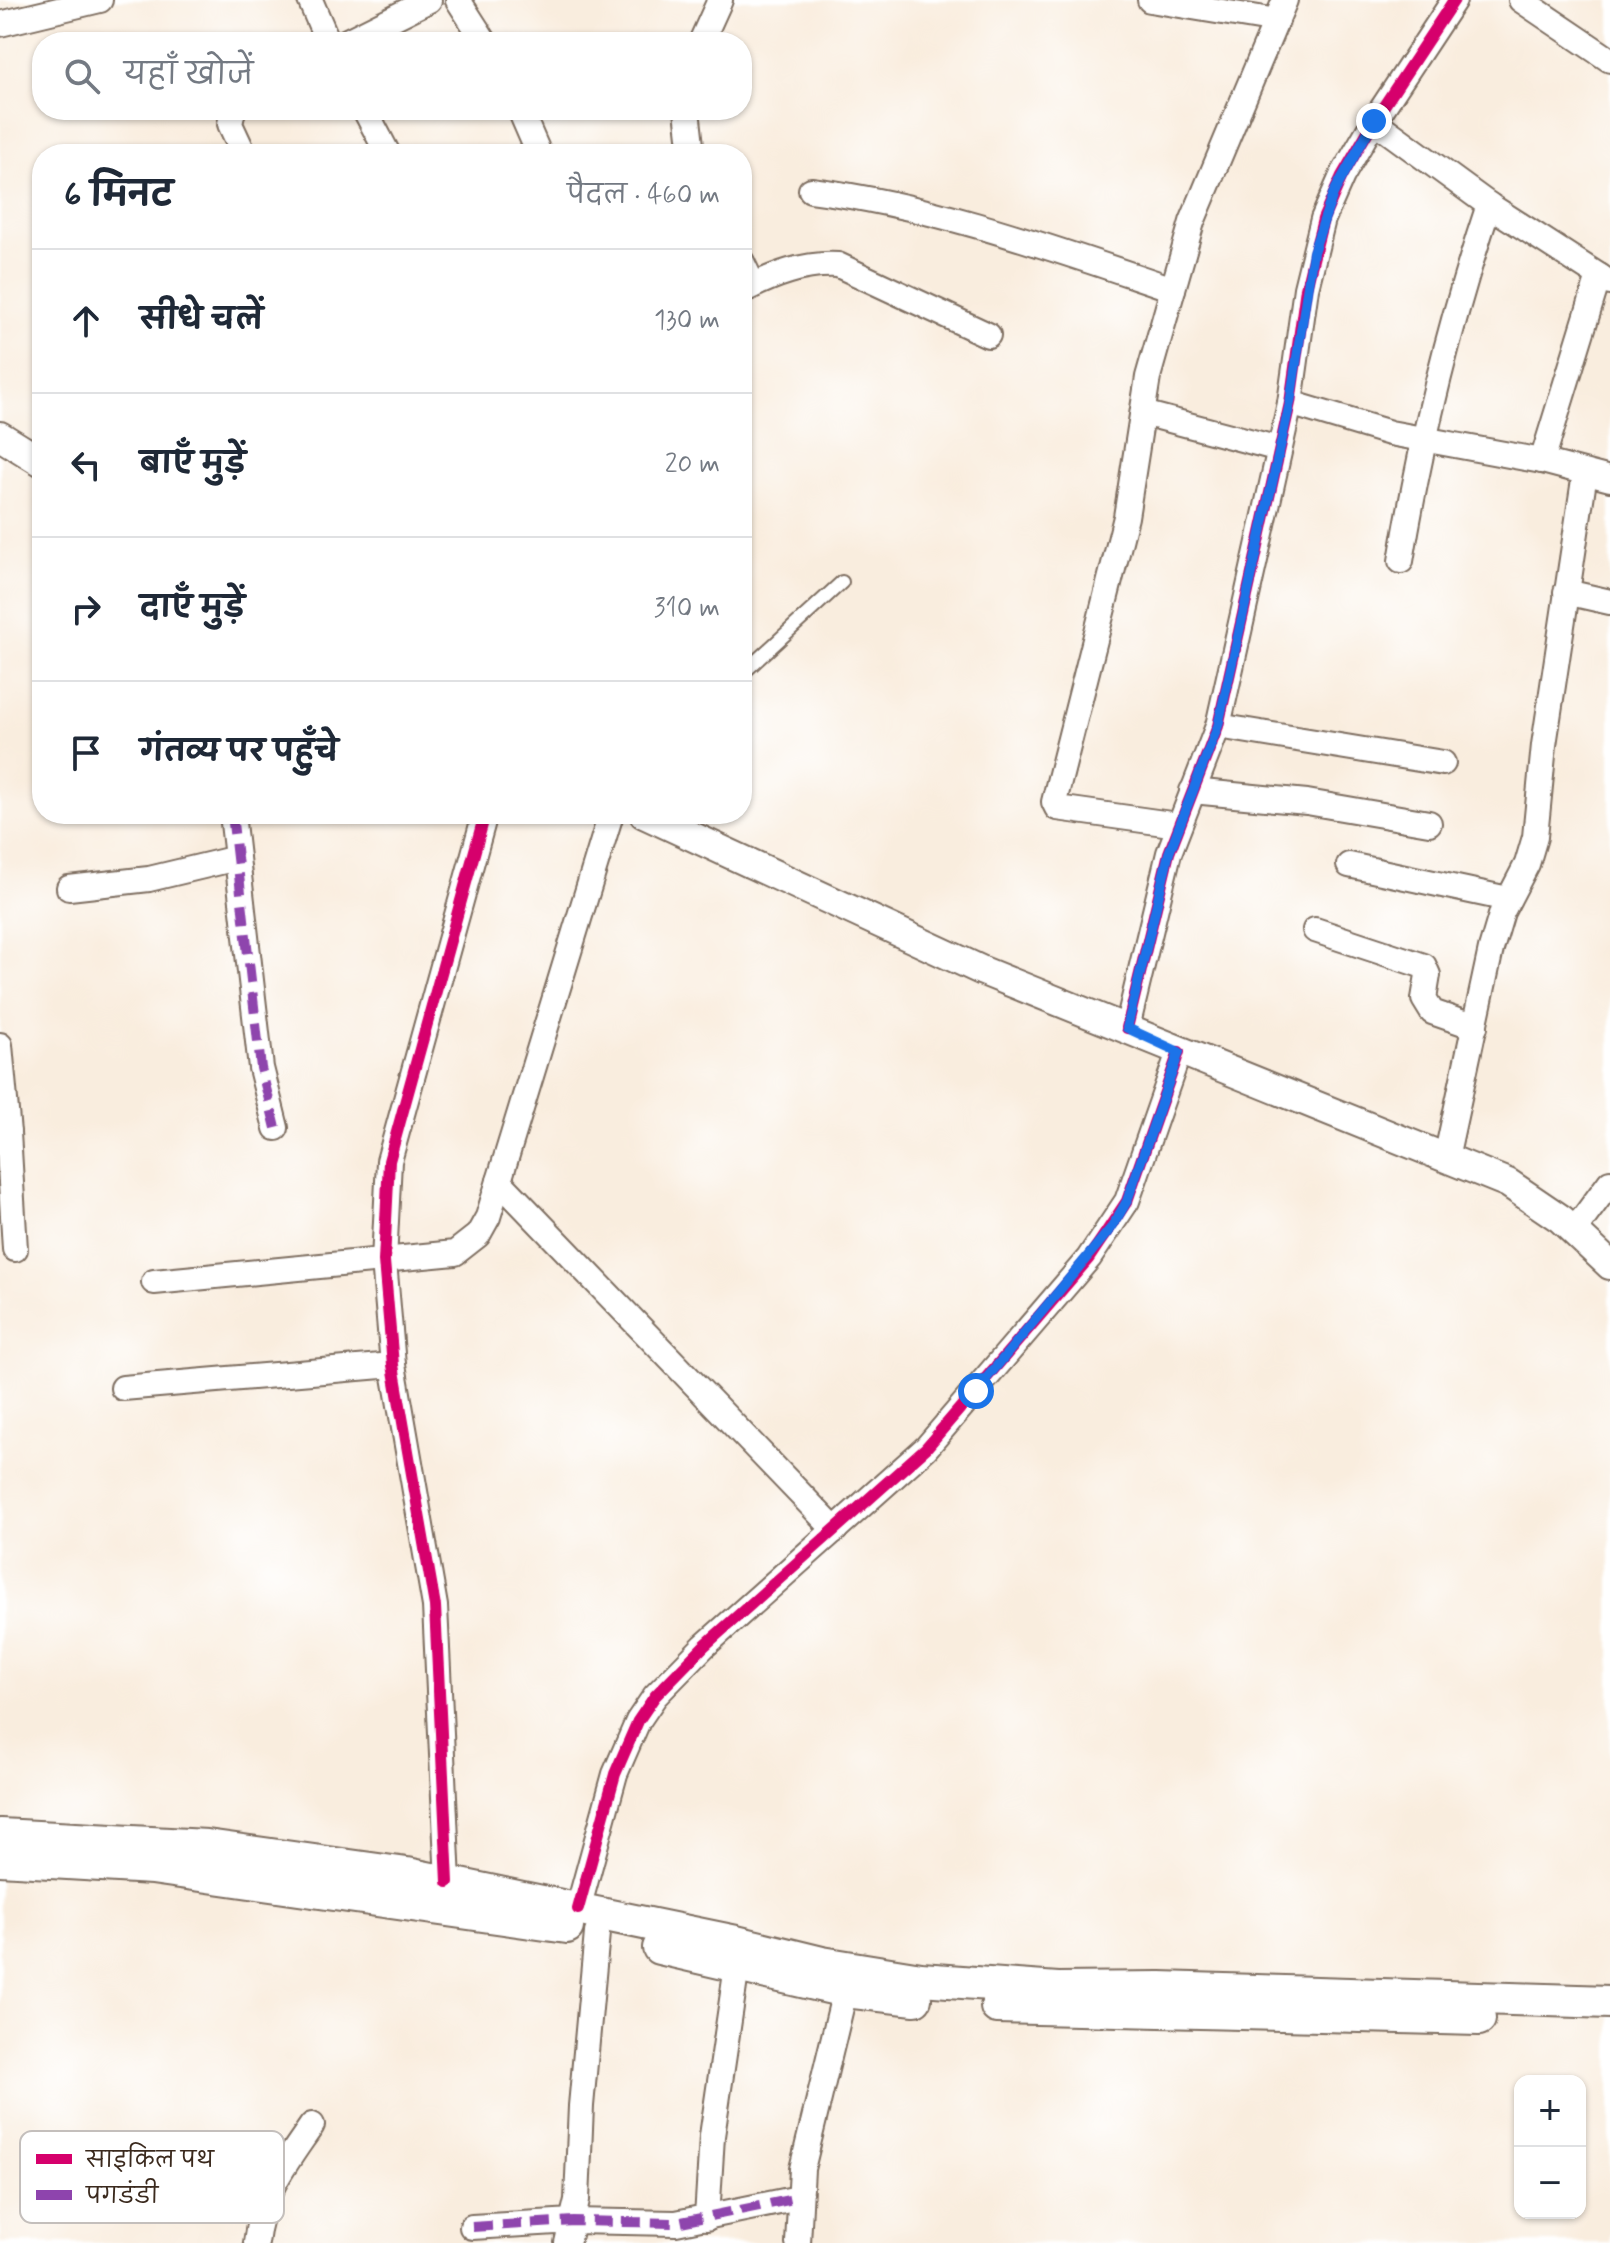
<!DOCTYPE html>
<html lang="hi">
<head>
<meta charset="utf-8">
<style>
	body { margin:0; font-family:Mynerve,"Playpen Sans Deva",sans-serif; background:#f6f6f7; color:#1f2937 }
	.controls { position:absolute; right:24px; bottom:24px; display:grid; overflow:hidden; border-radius:16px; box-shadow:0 2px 6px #0004 }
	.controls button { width:72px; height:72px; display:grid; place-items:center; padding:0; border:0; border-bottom:2px solid #e0e1e3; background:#fff; color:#1f2937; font:40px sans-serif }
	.stop { position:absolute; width:24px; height:24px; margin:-18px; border:6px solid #1a73e8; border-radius:50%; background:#fff }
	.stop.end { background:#1a73e8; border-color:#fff; box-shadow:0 2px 8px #0008 }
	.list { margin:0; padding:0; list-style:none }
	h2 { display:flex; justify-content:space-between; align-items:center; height:104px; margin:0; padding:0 32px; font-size:34px }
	h2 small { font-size:26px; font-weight:400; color:#747a83 }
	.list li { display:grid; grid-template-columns:52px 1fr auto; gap:24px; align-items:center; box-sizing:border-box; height:144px; padding:0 32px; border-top:2px solid #e0e1e3 }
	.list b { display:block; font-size:30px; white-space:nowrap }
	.list em { font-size:26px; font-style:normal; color:#747a83 }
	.icon { flex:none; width:44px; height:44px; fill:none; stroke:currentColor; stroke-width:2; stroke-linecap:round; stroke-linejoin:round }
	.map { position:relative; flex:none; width:1610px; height:2243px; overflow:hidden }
	.search { position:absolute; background:#fff; box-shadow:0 2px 6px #0004; left:32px; top:32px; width:720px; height:88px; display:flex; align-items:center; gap:20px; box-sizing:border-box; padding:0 28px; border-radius:32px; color:#747a83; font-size:30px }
	.panel { position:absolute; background:#fff; box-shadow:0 2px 6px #0004; left:32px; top:144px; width:720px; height:680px; border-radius:32px }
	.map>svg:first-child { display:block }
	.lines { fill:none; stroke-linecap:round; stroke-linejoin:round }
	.service-casing { stroke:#7e6e61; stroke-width:16 }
	.minor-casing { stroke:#7e6e61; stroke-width:28 }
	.tertiary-casing { stroke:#7e6e61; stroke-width:32 }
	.secondary-casing { stroke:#7e6e61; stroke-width:36 }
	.service { stroke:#fff; stroke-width:12 }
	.minor { stroke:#fff; stroke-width:24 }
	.tertiary { stroke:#fff; stroke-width:28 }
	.secondary { stroke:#fff; stroke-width:32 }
	.quiet { stroke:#8e44ad; stroke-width:10; stroke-dasharray:20 10; stroke-linecap:butt }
	.cycleway-casing { stroke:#fff; stroke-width:17 }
	.cycleway { stroke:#d6006c; stroke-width:12 }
	.route { stroke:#1a73e8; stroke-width:10 }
	.key { fill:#fff; stroke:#c4bfbc; stroke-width:2 }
	.key-label { font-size:22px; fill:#3b2a1e }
</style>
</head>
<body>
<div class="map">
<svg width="1610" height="2243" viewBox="0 0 1610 2243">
	<rect width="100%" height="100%" fill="#fff"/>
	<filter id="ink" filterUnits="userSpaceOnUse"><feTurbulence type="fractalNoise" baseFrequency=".0125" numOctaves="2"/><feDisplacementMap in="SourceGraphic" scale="16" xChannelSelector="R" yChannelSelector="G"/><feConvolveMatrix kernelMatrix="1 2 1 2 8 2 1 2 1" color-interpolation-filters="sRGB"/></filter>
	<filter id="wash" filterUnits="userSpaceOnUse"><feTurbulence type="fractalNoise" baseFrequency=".006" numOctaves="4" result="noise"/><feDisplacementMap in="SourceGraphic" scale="32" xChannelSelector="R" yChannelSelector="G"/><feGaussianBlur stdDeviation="1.8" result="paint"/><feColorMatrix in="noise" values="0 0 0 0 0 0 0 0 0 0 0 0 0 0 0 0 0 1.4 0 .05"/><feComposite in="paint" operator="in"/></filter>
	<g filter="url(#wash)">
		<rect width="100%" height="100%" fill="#f9edde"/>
	</g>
	<g filter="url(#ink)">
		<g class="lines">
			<defs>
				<path id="service" d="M 742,674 L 842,582"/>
				<g id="minor">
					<path d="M 310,0 L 328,42"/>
					<path d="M 458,0 L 485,42"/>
					<path d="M 1150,0 L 1277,21"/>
					<path d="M 1521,0 L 1610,60"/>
					<path d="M 0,24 L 100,0"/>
					<path d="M 345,42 L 429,0"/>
					<path d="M 701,42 L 720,0"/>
					<path d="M 233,110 L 230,124 L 244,154"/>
					<path d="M 365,110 L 388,154"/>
					<path d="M 520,110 L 539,154"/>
					<path d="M 687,110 L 692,154"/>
					<path d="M 1374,121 L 1489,205 L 1610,283"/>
					<path d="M 811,190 C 936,206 1054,249 1173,289"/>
					<path d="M 742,262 L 753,285"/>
					<path d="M 742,291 C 773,275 804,263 838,265 L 988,335"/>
					<path d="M 1290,403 L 1390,433 L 1542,461 L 1610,479"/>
					<path d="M 1143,413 L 1279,449"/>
					<path d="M 1542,461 L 1599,276"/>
					<path d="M 1401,561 C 1421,439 1450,322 1489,205"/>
					<path d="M 1566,592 L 1610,602"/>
					<path d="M 1218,726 L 1443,763"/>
					<path d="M 1192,791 L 1307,802 L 1429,823"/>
					<path d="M 232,814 L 261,1068 L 276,1128"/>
					<path d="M 1178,825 L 1057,808 L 1054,802 L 1126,517 L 1148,377 L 1192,222 L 1285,0"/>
					<path d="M 1349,865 L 1508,899"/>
					<path d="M 69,888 L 149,879 L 237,858"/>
					<path d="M 1315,930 L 1424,966 L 1428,975 L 1424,999 L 1432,1012 L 1475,1027"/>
					<path d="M 1127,1028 L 1169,853 L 1218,726 L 1290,403 L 1306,288 L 1323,219 L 1342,176 L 1374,121 L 1454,0"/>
					<path d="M 0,1045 L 8,1133 L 0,1133"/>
					<path d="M 8,1133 L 15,1249"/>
					<path d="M 1446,1158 L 1491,949 L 1502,912 L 1527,864 L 1535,837 L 1544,745 L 1585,473"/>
					<path d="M 499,1181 L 835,1530"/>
					<path d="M 1574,1231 L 1610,1182"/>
					<path d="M 154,1282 L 455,1253 L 478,1235 L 488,1217 L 611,814"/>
					<path d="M 123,1388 L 393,1365"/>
					<path d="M 448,1882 L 435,1606 L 393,1365 L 384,1261 L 389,1161 L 485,814"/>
					<path d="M 578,1909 L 615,1774 L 638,1721 L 655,1696 L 704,1646 L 926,1448 L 1089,1258 L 1127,1201 L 1179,1052"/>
					<path d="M 707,2218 L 712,2136 L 737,1966"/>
					<path d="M 472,2227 L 573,2221 L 676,2223 L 799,2198"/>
					<path d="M 256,2243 C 262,2192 284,2166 312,2125"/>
					<path d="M 567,2243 L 577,2200 L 581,2106 L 597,1933"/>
					<path d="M 798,2243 L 802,2169 L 845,1991"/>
				</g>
				<g id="tertiary">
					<path d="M 0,436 L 42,462"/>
					<path d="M 644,814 L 983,971 L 1508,1183 L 1561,1219 L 1610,1265"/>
				</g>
				<g id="secondary">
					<path d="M 0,1835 L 207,1846 L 407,1874 L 736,1942 L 822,1963 L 921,1979 L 1058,1989 L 1160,1988 L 1610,2002"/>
					<path d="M 0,1859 L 152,1868 L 567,1927"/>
					<path d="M 659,1948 L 845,1991 L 915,1999"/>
					<path d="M 997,2007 L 1479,2019"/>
				</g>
			</defs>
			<use href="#service" class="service-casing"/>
			<use href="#minor" class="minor-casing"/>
			<use href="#tertiary" class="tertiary-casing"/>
			<use href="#secondary" class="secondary-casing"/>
			<use href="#service" class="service"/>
			<use href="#minor" class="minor"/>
			<use href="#tertiary" class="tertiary"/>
			<use href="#secondary" class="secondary"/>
			<g class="quiet">
				<path d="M 232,814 L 261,1068 L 276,1128"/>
				<path d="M 472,2227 L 573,2221 L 676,2223 L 799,2198"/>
			</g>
			<defs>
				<g id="cycleway">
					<path d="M 1127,1028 L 1169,853 L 1218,726 L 1290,403 L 1306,288 L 1323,219 L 1342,176 L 1374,121 L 1454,0"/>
					<path d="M 448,1882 L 435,1606 L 393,1365 L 384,1261 L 389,1161 L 485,814"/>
					<path d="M 578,1909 L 615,1774 L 638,1721 L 655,1696 L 704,1646 L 926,1448 L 1089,1258 L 1127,1201 L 1179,1052"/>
				</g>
			</defs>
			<use href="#cycleway" class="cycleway-casing"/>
			<use href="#cycleway" class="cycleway"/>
		</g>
	</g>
	<g class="lines" filter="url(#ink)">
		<path class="route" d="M 976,1391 L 1112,1227 L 1127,1201 L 1179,1052 L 1127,1028 L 1169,853 L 1218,726 L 1290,403 L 1313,252 L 1333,194 L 1374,121"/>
	</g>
	<rect x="20" y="2131" width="264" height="92" rx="12" class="key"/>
	<rect x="36" y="2154" width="36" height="10" fill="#d6006c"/>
	<rect x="36" y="2190" width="36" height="10" fill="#8e44ad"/>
	<g class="key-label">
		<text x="86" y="2167">साइकिल पथ</text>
		<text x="86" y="2203">पगडंडी</text>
	</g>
</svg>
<div class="controls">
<button>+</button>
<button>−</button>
</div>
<div class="stop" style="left:976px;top:1391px"></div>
<div class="stop end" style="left:1374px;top:121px"></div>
<div class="search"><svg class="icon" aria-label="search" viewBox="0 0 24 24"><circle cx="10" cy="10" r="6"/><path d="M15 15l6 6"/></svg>यहाँ खोजें</div>
<section class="panel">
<h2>6 मिनट<small>पैदल · 460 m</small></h2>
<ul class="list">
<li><svg class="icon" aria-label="ahead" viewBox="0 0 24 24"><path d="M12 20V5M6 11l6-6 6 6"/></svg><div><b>सीधे चलें</b></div><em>130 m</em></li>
<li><svg class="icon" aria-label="left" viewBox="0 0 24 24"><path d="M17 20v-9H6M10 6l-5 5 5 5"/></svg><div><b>बाएँ मुड़ें</b></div><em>20 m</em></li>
<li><svg class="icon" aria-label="right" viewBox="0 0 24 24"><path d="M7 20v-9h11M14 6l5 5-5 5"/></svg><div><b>दाएँ मुड़ें</b></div><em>310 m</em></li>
<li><svg class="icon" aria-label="arrive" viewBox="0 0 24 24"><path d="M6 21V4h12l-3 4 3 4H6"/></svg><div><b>गंतव्य पर पहुँचे</b></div></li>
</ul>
</section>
</div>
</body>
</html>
